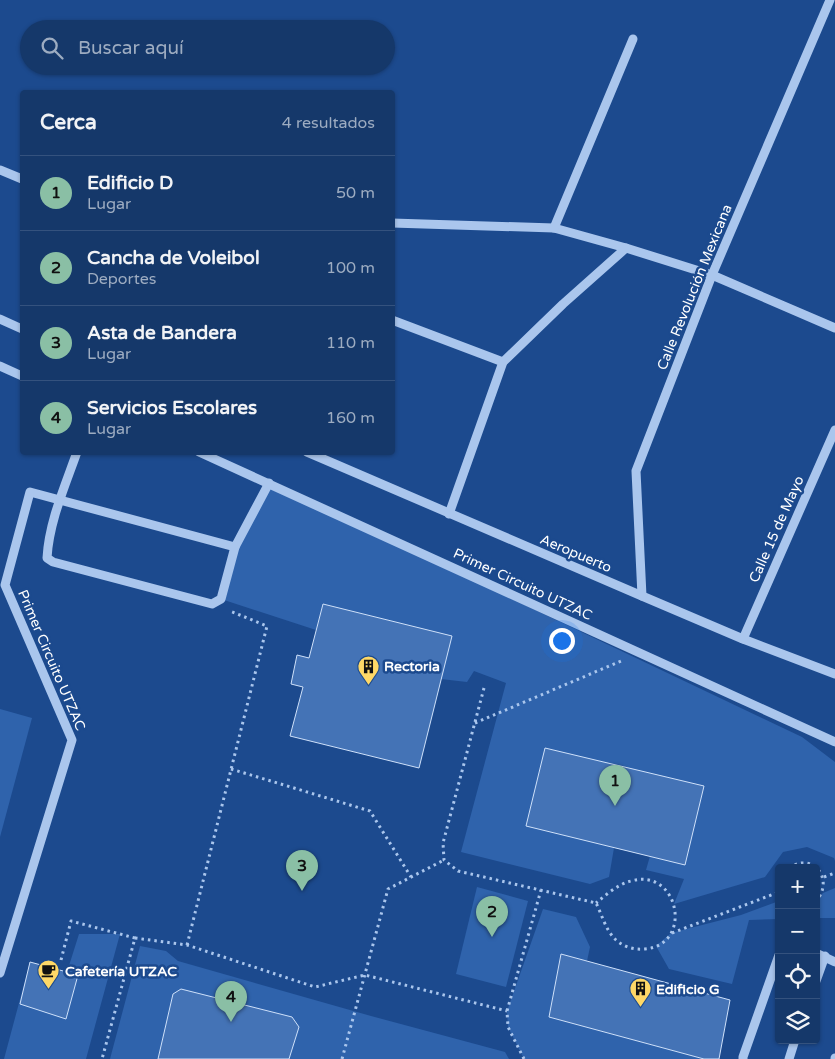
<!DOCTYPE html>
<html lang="es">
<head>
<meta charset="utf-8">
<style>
	body { margin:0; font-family:"Varela Round",sans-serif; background:#224372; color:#f1f3f6 }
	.controls { position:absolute; right:15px; bottom:15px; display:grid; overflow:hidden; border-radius:5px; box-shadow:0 1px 4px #0004 }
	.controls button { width:45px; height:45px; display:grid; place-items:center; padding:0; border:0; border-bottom:1px solid #34527e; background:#15386a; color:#f1f3f6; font:25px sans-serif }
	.you { position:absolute; left:561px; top:640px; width:18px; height:18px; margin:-12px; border:4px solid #fff; border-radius:50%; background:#1a73e8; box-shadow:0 0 0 8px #1a73e833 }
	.badge { display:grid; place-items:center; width:32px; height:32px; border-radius:50%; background:#8abfa5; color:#111; font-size:16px; font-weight:700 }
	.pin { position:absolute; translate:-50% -41px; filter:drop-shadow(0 1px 2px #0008) }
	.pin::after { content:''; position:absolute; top:26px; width:18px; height:15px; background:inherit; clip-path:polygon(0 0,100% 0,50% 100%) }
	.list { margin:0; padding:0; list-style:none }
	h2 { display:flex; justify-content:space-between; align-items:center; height:65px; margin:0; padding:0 20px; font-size:21px }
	h2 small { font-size:16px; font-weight:400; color:#9dacc1 }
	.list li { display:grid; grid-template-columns:32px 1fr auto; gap:15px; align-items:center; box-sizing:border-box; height:75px; padding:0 20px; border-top:1px solid #34527e }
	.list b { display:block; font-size:19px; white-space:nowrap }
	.list p { margin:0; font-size:16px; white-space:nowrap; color:#9dacc1 }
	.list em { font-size:16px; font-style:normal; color:#9dacc1 }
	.icon { flex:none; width:28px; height:28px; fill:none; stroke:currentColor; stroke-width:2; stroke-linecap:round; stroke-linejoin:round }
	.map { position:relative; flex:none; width:835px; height:1059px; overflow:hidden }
	.search { position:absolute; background:#15386a; box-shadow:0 1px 4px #0004; left:20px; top:20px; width:375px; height:55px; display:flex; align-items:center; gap:12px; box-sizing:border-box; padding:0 18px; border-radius:28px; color:#9dacc1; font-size:19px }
	.panel { position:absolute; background:#15386a; box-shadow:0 1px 4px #0004; left:20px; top:90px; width:375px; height:365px; border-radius:5px }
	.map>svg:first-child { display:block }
	.green { fill:#2f63ac }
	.building { fill:#4473b6; stroke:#cfe1fa }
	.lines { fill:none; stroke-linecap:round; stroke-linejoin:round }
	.path { stroke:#aac6ed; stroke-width:3; stroke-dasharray:2.5 4; stroke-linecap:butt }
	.minor { stroke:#aac6ed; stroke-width:9 }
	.labels { text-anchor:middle; stroke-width:5; stroke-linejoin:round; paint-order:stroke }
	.street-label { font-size:14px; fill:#fff; stroke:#1c4a8e }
	.poi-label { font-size:14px; font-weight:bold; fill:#fff; stroke:#1c4a8e; text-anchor:start }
</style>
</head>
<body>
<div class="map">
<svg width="835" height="1059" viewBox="0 0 835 1059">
	<rect width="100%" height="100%" fill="#1c4a8e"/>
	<g class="green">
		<path d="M 269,483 L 802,737 L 835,762 L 835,861 L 834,858 L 807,847 L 783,852 L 765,877 L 674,904 L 684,879 L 646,870 L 650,856 L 614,848 L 609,877 L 590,884 L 461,852 L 506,683 L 474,671 L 467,682 L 441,679 L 451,636 L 323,604 L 316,630 L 221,599 L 235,547 Z"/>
		<path d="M 0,709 L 32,718 L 0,837 Z"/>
		<path d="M 477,887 L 528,901 L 506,987 L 456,974 Z"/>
		<path d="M 835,888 L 835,918 L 816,918 L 816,900 L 823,893 Z"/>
		<path d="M 779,901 L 779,919 L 749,920 L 732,984 L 669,969 L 656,946 L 671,933 L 741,915 Z"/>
		<path d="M 543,909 L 576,917 L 590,947 L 587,961 L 561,955 L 549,1017 L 704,1059 L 524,1059 L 508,1027 L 507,1011 Z"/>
		<path d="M 79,934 L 120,934 L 86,1059 L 4,1059 L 30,962 L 67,972 Z"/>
		<path d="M 140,946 L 166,951 L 178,961 L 371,1016 L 505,1052 L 509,1059 L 110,1059 Z"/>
	</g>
	<g class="building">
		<path d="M 323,604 L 452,636 L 419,768 L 290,736 L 303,687 L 291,684 L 297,655 L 309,658 Z"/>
		<path d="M 545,748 L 704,786 L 685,865 L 526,826 Z"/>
		<path d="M 561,954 L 730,1000 L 719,1059 L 704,1059 L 549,1017 Z"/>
		<path d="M 30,962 L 78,975 L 66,1019 L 20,1004 Z"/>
		<path d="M 181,989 L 292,1017 L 299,1027 L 289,1059 L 158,1059 L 173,994 Z"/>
	</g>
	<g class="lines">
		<g class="path">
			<path d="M 484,688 L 443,843 L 444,860 L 458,871 L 596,903 C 602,915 606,931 616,940 C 624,947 634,950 645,949 C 694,945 679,867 631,881 C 618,884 606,895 596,903"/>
			<path d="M 475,723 L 621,661"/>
			<path d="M 231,769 L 370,811 L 411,877"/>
			<path d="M 789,868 C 813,851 835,880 816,901"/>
			<path d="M 824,877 L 835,873"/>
			<path d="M 672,933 L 779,892"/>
			<path d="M 135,938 L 187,945 L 315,987 L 365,975 L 507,1011"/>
			<path d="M 187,945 L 267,626 L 230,611"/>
			<path d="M 61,960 L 71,921 L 135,938 L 102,1059"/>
			<path d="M 342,1059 L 388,889 L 444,860"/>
			<path d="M 524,1059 L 508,1027 L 507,1011 L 541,890"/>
		</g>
		<g class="minor">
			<path d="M 0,170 L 22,179"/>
			<path d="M 392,223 L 554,228 L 626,248 L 712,275 L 835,328"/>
			<path d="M 554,228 L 633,39"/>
			<path d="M 0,319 L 22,329"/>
			<path d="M 392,320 L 503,362"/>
			<path d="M 0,366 L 22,376"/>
			<path d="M 77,452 C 65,486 49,522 47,558 L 53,562 L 212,604 L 221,599 L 235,547 L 269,483"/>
			<path d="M 199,452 L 835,742"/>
			<path d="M 307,452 L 642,596 L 743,639 L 835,674"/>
			<path d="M 449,514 L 503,362 L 563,304 L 626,248"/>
			<path d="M 642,596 L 636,471 L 712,275 L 830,0"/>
			<path d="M 743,639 L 835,430"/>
			<path d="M 816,953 L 835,962"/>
			<path d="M 0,973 L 72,740 L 5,585 L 30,492 L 235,547"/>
			<path d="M 816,981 L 825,956"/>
			<path d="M 743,1059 L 743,1057 L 779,955"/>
			<path d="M 789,1059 L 795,1040"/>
			<path d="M 835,1059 L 835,1058"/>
		</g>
	</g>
	<defs>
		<symbol id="building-pin" viewBox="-11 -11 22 30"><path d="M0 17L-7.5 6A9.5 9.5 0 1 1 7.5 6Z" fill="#fed867" stroke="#1c4a8e"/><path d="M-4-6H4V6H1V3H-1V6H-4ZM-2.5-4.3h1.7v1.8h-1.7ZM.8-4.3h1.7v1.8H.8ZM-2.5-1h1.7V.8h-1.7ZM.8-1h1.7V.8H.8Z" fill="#111"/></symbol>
		<symbol id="cafe-pin" viewBox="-11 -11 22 30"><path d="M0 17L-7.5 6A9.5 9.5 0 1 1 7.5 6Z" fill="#fed867" stroke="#1c4a8e"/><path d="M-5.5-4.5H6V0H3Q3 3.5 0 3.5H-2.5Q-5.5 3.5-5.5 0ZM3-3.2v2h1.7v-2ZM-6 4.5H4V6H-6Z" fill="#111"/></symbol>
	</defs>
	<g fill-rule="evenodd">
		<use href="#building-pin" x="356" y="654" width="25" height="34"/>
		<use href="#cafe-pin" x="36" y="958" width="25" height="34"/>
		<use href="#building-pin" x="628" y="976" width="25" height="34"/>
	</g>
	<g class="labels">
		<g class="street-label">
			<text transform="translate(694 287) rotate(-68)" y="5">Calle Revolución Mexicana</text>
			<text transform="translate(776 529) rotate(-66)" y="5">Calle 15 de Mayo</text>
			<text transform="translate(576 553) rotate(23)" y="5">Aeropuerto</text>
			<text transform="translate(523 584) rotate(25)" y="5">Primer Circuito UTZAC</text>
			<text transform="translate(52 660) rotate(67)" y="5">Primer Circuito UTZAC</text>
		</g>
		<g class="poi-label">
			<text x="384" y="671">Rectoria</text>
			<text x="65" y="976">Cafetería UTZAC</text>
			<text x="656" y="994">Edificio G</text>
		</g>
	</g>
</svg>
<div class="controls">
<button>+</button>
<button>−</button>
<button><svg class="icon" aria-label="locate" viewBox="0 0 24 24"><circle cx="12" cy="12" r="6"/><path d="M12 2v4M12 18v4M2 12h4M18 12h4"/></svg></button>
<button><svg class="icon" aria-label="layers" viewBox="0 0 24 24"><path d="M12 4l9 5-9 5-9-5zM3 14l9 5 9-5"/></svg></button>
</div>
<div class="you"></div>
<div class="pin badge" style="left:615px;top:806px">1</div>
<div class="pin badge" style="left:492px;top:937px">2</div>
<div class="pin badge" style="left:302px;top:891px">3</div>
<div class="pin badge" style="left:231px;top:1022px">4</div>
<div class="search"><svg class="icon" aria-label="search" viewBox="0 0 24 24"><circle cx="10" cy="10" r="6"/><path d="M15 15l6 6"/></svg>Buscar aquí</div>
<section class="panel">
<h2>Cerca<small>4 resultados</small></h2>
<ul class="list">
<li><span class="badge">1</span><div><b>Edificio D</b><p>Lugar</p></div><em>50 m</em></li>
<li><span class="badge">2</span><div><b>Cancha de Voleibol</b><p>Deportes</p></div><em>100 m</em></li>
<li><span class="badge">3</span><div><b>Asta de Bandera</b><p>Lugar</p></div><em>110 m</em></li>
<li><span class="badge">4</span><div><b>Servicios Escolares</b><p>Lugar</p></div><em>160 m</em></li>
</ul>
</section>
</div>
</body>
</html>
